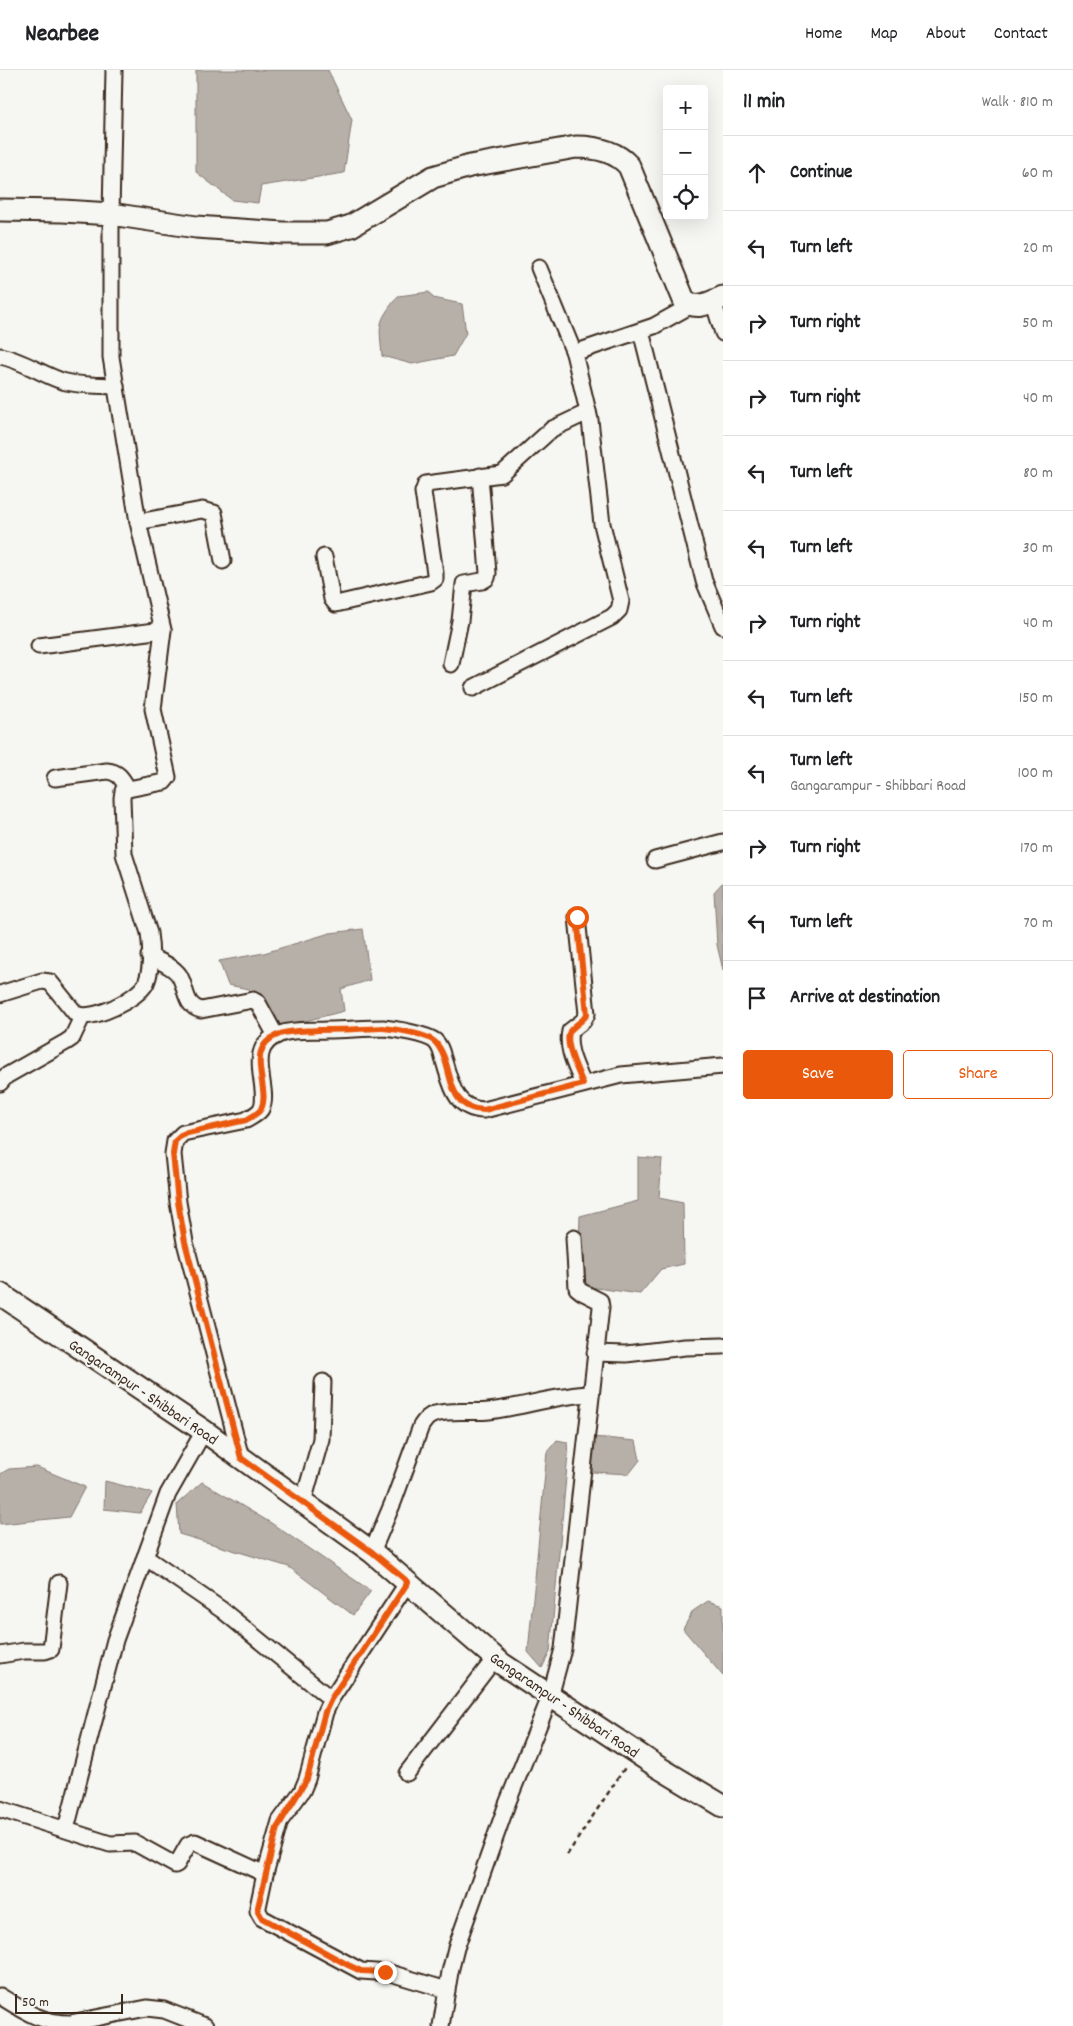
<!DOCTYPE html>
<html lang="en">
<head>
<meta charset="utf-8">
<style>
	body { margin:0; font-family:Dekko,sans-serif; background:#f2f2f2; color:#202124 }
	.controls { position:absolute; right:15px; top:15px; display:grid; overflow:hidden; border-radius:5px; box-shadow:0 5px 20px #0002 }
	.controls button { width:45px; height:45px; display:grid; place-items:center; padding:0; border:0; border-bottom:1px solid #e0e0e0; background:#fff; color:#202124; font:25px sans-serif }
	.scale { position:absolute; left:15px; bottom:12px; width:108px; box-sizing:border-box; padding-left:5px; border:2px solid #3b2a1e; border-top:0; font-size:14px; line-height:18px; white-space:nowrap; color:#3b2a1e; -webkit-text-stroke:4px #f6f6f2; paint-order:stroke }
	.stop { position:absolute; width:15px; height:15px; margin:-11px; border:4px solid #ea580c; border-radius:50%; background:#fff }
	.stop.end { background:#ea580c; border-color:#fff; box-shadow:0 1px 5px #0008 }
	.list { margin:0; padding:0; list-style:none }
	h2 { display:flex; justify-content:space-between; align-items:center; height:65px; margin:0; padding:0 20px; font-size:21px }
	h2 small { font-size:16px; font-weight:400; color:#757577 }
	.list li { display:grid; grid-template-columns:32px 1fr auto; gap:15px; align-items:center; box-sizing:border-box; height:75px; padding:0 20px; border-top:1px solid #e0e0e0 }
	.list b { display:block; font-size:19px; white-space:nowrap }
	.list p { margin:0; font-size:16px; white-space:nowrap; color:#757577 }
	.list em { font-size:16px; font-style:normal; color:#757577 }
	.actions { display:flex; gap:10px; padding:15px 20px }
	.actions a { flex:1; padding:11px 0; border:1px solid #ea580c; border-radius:5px; text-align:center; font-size:18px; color:#ea580c }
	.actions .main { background:#ea580c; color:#fff }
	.icon { flex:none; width:28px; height:28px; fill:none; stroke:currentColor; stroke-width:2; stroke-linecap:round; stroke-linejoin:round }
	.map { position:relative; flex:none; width:723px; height:1956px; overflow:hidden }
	header { display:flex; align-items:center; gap:30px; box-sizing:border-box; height:70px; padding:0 25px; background:#fff; border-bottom:1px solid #e0e0e0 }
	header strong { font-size:24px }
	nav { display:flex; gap:28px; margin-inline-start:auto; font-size:18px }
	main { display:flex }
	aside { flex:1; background:#fff }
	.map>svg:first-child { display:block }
	.water { fill:#b6b0a9; stroke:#857a71 }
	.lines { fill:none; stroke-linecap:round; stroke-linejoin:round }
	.street-casing { stroke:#3b2a1e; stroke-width:19 }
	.secondary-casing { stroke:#3b2a1e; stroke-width:25 }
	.path { stroke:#3b2a1e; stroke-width:2.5; stroke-dasharray:5 4; stroke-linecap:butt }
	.street { stroke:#f6f6f2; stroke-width:15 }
	.secondary { stroke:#f6f6f2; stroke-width:21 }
	.route { stroke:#ea580c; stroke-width:6 }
	.labels { text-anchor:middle; stroke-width:4; stroke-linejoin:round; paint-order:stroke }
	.street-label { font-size:16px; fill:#3b2a1e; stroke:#f6f6f2 }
</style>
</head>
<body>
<header>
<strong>Nearbee</strong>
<nav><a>Home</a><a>Map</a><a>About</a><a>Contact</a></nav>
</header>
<main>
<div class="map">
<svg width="723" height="1956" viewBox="0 0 723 1956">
	<rect width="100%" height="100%" fill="#f6f6f2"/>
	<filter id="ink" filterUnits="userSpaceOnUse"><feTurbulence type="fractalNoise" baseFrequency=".02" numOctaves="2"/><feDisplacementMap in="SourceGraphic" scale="10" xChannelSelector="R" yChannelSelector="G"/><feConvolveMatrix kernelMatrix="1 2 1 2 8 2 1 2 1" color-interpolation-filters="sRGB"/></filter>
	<g filter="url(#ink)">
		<g class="water">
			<path d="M 196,0 L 328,0 L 352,50 L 344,103 L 261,116 L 258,133 L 232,130 L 196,102 Z"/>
			<path d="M 429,222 L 433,228 L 462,234 L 466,263 L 453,286 L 412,294 L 382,286 C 379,252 377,253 398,226 Z"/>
			<path d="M 723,812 L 723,900 L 717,875 L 714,822 Z"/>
			<path d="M 363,859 L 370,910 L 341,919 L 344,941 L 274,959 L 254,920 L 228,915 L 219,891 L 264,883 L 330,863 Z"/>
			<path d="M 638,1087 L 662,1089 L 659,1128 L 683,1133 L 684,1194 L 661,1199 L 640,1224 L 589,1217 L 578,1213 L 580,1146 L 638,1131 Z"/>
			<path d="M 593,1367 L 636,1371 L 640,1390 L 629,1404 L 592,1402 Z"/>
			<path d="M 557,1370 L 567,1372 L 568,1385 L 550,1582 L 542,1598 L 528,1582 L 547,1382 Z"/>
			<path d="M 37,1397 L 85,1417 L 69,1447 L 0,1454 L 0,1404 L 9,1399 Z"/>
			<path d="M 105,1411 L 152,1423 L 140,1443 L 104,1439 Z"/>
			<path d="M 202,1412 L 271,1453 L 371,1521 L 353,1545 L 289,1497 L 179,1464 L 177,1434 Z"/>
			<path d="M 708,1531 L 723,1536 L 723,1606 L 683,1559 L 693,1541 Z"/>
		</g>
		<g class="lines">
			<defs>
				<g id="street">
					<path d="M 713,231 L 723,263"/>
					<path d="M 641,261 L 704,511 L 723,556"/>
					<path d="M 574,283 L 654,256 L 690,236"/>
					<path d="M 0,286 C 22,290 41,304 62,311 C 79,316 98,315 116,316"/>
					<path d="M 138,452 L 202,440 L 214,443 L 223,491"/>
					<path d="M 324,487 L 332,529 L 336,534 L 431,512 L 435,509 L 435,503 L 423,422 L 426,414 L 502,404 L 552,359 L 588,342"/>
					<path d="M 39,576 L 163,560"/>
					<path d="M 451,594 L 460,551 L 464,514 L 482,511 L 487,508 L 488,503 L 480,406"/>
					<path d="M 473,618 L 612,547 L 619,540 L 621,531 L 602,454 L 590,350 L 574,283 L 539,198"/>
					<path d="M 55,708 L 107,701 C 119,702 122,709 128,719"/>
					<path d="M 655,790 L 723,772"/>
					<path d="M 577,847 L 587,944 L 583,951 L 570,961 C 566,980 577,998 583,1014"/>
					<path d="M 149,886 C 159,891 173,896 179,905 C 187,918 184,936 201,940 L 253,930 L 258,933 L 276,966"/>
					<path d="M 0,924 L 42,911 L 50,912 L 76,944 C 92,952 138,929 146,913 C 152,899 151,877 149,863 L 124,784 L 122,728 L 123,721 L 128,719 L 164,712 L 168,707 L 153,639 L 163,560 L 138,452 L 111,287 L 111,144 L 114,0"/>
					<path d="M 0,1013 L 6,1006 L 66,972 L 72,968 L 82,947"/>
					<path d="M 595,1283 L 626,1284 L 685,1277 L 723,1276"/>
					<path d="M 241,1388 L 185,1172 L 178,1132 L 173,1084 L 175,1071 L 183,1063 L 246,1050 C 251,1047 258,1044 261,1039 C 272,1019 242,978 280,964 C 294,959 311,961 326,960 C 345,960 364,958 383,958 C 395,959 426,964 435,971 C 439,975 442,983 443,988 C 451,1012 453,1039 484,1040 L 621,1005 L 723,996"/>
					<path d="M 303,1432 L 321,1369 L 323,1312"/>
					<path d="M 372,1482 L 394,1430 L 421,1356 C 426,1349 428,1346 435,1344 C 451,1339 472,1343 489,1341 C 523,1337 556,1325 591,1324"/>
					<path d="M 145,1487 L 222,1540 L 331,1629"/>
					<path d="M 0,1585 L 24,1581 L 45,1581 L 51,1579 L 59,1513"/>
					<path d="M 407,1703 L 495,1588"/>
					<path d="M 0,1739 L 110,1774 L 135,1773 L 175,1795 L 177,1794 L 188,1775 L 195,1772 L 265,1804 L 280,1751 L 302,1721 L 307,1709 L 325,1642 L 331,1629 L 408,1512"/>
					<path d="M 66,1759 L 115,1570 L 168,1424 L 204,1361"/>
					<path d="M 265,1804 L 258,1837 L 258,1841 L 262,1848 L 361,1901 L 390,1903 L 447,1920"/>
					<path d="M 0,1926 C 24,1941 41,1953 70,1953 L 147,1938 L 164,1940 L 205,1956"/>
					<path d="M 441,1956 L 450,1902 L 456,1878 L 507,1734 L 550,1627 L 563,1579 L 601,1237 L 600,1231 L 582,1222 L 577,1218 L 574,1168"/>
				</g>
				<g id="secondary">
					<path d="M 0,140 L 63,141 L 111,144 L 196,157 L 283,163 L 327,163 L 351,156 L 433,107 L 470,96 L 576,77 C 595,77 616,81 629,96 L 684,230 C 696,241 709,233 723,227"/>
					<path d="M 0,1224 L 204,1361 L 372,1482 L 502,1594 L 658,1697 L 723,1736"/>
				</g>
			</defs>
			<use href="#street" class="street-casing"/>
			<use href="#secondary" class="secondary-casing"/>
			<path class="path" d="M 567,1785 L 626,1696"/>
			<use href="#street" class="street"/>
			<use href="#secondary" class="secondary"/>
		</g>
	</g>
	<g class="lines" filter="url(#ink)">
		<path class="route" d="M 385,1902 L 361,1901 L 348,1895 L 262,1848 L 258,1841 L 258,1837 L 277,1758 L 307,1709 L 325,1642 L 331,1629 L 408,1512 L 372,1482 L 241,1388 L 185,1172 L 178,1132 L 173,1084 L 175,1071 L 183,1064 L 246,1050 C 251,1047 258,1044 261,1039 C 272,1017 241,978 280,964 C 292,960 306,961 318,960 C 340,960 361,959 383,958 C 395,959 427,964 435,972 C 456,994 442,1039 484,1040 L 583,1014 C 579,1003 563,972 570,961 C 575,954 583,952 587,944 L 577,847"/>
	</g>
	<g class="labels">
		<g class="street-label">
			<text transform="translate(144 1321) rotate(34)" y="6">Gangarampur - Shibbari Road</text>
			<text transform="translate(565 1634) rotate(34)" y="6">Gangarampur - Shibbari Road</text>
		</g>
	</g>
</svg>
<div class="controls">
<button>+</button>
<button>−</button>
<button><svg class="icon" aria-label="locate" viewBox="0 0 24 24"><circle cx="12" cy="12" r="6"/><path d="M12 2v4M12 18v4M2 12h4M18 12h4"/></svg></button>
</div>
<div class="scale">50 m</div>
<div class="stop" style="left:577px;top:847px"></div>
<div class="stop end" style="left:385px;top:1902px"></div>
</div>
<aside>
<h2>11 min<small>Walk · 810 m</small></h2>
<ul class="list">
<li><svg class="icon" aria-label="ahead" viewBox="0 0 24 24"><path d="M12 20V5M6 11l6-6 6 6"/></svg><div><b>Continue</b></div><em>60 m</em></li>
<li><svg class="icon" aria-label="left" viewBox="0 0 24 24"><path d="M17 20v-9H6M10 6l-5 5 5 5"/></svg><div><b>Turn left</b></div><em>20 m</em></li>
<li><svg class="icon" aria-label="right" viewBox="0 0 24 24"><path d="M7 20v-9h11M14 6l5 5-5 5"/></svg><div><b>Turn right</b></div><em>50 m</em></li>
<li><svg class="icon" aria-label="right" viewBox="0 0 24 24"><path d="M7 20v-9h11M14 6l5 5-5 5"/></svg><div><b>Turn right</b></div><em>40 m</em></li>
<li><svg class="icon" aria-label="left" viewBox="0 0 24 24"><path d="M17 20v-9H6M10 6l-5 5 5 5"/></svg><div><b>Turn left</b></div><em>80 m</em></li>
<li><svg class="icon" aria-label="left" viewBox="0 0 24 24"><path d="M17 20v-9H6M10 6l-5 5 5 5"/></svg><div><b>Turn left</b></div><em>30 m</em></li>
<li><svg class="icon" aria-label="right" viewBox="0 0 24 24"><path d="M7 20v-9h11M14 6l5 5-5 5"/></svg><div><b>Turn right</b></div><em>40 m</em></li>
<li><svg class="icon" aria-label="left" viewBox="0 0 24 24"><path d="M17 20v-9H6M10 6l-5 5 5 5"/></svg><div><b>Turn left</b></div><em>150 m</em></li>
<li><svg class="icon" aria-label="left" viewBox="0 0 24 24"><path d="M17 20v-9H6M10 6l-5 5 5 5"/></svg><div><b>Turn left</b><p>Gangarampur - Shibbari Road</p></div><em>100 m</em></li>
<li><svg class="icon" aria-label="right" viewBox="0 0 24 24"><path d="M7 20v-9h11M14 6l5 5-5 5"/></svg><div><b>Turn right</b></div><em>170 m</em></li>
<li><svg class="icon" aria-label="left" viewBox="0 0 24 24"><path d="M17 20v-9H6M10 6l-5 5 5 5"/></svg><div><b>Turn left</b></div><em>70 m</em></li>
<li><svg class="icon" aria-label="arrive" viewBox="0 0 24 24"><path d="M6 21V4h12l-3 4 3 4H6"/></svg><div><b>Arrive at destination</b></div></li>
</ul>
<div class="actions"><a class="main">Save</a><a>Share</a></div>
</aside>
</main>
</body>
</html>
